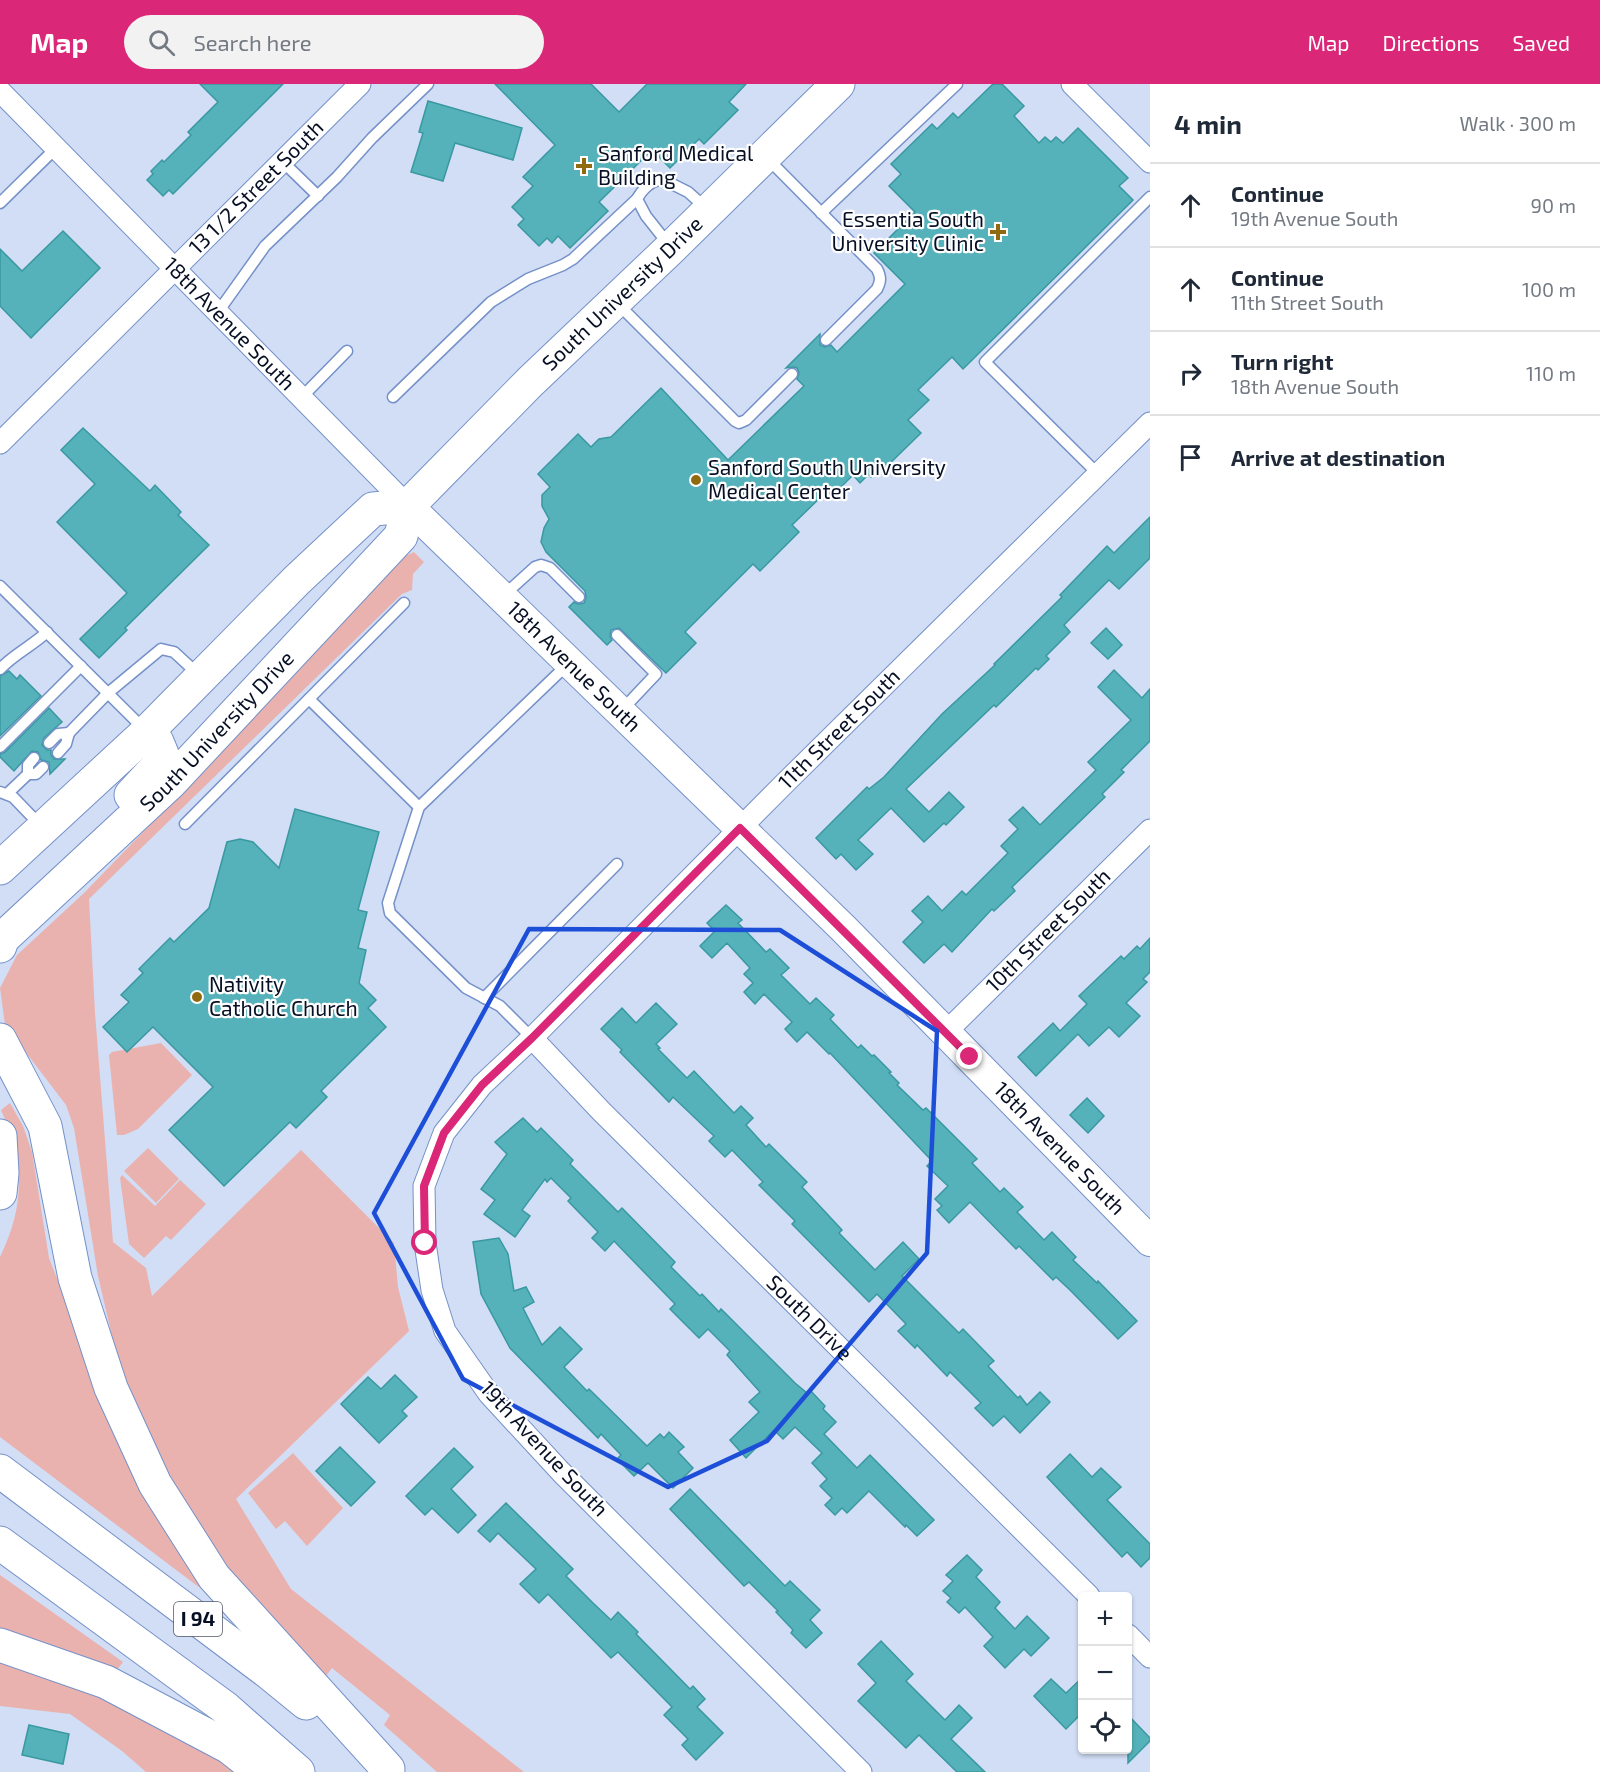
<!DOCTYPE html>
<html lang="en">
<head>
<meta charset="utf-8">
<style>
	body { margin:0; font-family:"Exo 2",sans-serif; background:#f2f2f3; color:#1f2937 }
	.controls { position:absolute; right:18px; bottom:18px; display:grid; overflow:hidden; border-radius:6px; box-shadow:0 2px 4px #0004 }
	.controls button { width:54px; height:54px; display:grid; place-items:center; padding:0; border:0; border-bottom:2px solid #e0e1e3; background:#fff; color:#1f2937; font:30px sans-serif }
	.stop { position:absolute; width:18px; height:18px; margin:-14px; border:4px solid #db2777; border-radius:50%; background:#fff }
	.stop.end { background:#db2777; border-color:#fff; box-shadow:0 2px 6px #0008 }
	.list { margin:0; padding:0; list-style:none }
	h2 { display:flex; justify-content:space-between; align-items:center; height:78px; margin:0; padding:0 24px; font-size:26px }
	h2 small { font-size:20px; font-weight:400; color:#747a83 }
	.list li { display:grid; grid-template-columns:39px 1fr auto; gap:18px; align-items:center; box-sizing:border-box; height:84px; padding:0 24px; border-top:2px solid #e0e1e3 }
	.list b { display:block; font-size:22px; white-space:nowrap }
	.list p { margin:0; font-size:20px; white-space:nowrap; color:#747a83 }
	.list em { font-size:20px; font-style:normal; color:#747a83 }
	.icon { flex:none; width:33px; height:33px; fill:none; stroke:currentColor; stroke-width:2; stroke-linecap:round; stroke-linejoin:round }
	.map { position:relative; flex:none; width:1150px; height:1688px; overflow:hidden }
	header { display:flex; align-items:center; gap:36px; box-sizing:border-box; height:84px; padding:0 30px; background:#db2777; color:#fff }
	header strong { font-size:28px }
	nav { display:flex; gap:33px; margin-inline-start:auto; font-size:21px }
	.search { width:420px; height:54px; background:#f2f2f3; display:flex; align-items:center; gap:15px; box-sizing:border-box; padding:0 21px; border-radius:33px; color:#747a83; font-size:22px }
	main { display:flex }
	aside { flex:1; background:#fff }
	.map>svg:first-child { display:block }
	.green { fill:#eab2ae }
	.building { fill:#55b2ba; stroke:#3998a0; stroke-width:1.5 }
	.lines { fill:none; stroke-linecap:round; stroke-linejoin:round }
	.lane-casing { stroke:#7591c8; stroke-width:13 }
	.street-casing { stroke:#7591c8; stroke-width:23 }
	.secondary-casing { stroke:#7591c8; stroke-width:32 }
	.primary-casing { stroke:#7591c8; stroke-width:35 }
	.highway-casing { stroke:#7591c8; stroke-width:35 }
	.lane { stroke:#fff; stroke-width:10 }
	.street { stroke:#fff; stroke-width:21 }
	.secondary { stroke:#fff; stroke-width:30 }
	.primary { stroke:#fff; stroke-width:33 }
	.highway { stroke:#fff; stroke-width:33 }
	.route { stroke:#db2777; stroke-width:8 }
	.marked { fill:none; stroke:#1d4ed8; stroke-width:4.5; stroke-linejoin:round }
	.poi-dot { fill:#8f6a0e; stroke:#fefefe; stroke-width:2 }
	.labels { text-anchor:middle; stroke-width:4.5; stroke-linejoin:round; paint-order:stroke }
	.shield { fill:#fefefe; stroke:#505765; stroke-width:1.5 }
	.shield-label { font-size:20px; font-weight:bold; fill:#060f23 }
	.poi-label { font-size:21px; fill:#060f23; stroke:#fefefe; text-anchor:start }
	.street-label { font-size:21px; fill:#060f23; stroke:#fefefe }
</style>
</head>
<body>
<header>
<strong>Map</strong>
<div class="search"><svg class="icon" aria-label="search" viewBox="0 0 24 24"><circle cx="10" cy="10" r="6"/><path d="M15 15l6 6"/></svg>Search here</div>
<nav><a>Map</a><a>Directions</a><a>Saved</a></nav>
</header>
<main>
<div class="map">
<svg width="1150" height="1688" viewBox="0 0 1150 1688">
	<rect width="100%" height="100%" fill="#d1def6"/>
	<g class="green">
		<path d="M 414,468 L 424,478 L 413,490 L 412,506 L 402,510 L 89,815 L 95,929 L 113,1158 L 146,1184 L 152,1212 L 301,1066 L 394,1159 L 398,1203 L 409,1247 L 236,1415 L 291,1505 L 524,1688 L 437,1688 L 384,1641 L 390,1631 L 332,1584 L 326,1592 L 228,1488 L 194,1436 L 146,1346 L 119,1282 L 98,1192 L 74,1044 L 66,1021 L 5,941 L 0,904 L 17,871 L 84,809 L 275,612 L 401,474 Z"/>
		<path d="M 161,959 L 192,991 L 138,1045 L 124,1051 L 117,1051 L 109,971 L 112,968 Z"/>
		<path d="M 10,1019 L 23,1042 L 32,1068 L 49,1174 L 105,1317 L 208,1510 L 0,1353 L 0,1173 C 25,1121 25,1079 1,1026 Z"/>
		<path d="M 148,1064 L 179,1095 L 156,1119 L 124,1087 Z"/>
		<path d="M 122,1091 L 155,1122 L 180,1096 L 206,1120 L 171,1156 L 166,1152 L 144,1174 L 129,1160 L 120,1094 Z"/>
		<path d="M 293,1369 L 343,1424 L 307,1462 L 285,1437 L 276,1445 L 248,1409 Z"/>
		<path d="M 0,1491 L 123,1578 L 117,1586 L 0,1547 Z"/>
		<path d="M 0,1571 L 99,1606 L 243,1688 L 146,1688 L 122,1667 L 70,1630 L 0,1622 Z"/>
	</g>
	<g class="building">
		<path d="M 200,0 L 283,0 L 173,110 L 169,106 L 163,112 L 147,96 L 153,90 L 151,87 L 162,76 L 164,78 L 191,51 L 188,48 L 218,18 Z"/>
		<path d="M 495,0 L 591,0 L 619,28 L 647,0 L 746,0 L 729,18 L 738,26 L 704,60 L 699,55 L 670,84 L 652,66 L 599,118 L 608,127 L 570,164 L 558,152 L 552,159 L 547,154 L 539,162 L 518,141 L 524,135 L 512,123 L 533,102 L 523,93 L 555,61 Z"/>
		<path d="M 993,0 L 1002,0 L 1024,22 L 1014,32 L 1039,59 L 1045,53 L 1051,58 L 1056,53 L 1063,59 L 1078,44 L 1128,94 L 1119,102 L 1133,116 L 963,285 L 952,273 L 918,306 L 929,316 L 908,336 L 921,349 L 882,387 L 880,385 L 871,393 L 869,390 L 860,399 L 853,391 L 834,410 L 825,409 L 792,441 L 799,448 L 760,487 L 753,480 L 685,548 L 696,559 L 666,589 L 619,544 L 611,546 L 610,552 L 612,556 L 607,561 L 569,523 L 574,518 L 578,520 L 584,519 L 586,514 L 585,507 L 546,468 L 541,458 L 544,444 L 549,435 L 542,422 L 542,411 L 550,403 L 538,390 L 578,350 L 591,363 L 599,355 L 611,353 L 661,304 L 728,376 L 804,302 L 797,295 L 799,289 L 797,284 L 793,283 L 786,284 L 820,250 L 820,261 L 825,263 L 831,261 L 837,268 L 905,200 L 874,169 L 915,128 L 889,102 L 901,90 L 891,80 L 932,40 L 937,45 L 953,29 L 958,34 Z"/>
		<path d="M 428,17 L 522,44 L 513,76 L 455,59 L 443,97 L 411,88 L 423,49 L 419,48 Z"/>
		<path d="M 63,147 L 100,184 L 31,254 L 0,222 L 0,165 L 22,187 Z"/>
		<path d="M 83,344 L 150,407 L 155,401 L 181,428 L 178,431 L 209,461 L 125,544 L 127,546 L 99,574 L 80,555 L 127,509 L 57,438 L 95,400 L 61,366 Z"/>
		<path d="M 1150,433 L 1150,474 L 1119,505 L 1109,496 L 1064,541 L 1070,548 L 1046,572 L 1049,575 L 1038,586 L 1036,584 L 996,623 L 994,621 L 906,705 L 929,728 L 949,708 L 964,723 L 946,741 L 944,739 L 924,758 L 891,724 L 858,756 L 873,770 L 856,786 L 841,770 L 836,775 L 816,754 L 867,703 L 869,705 L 884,693 L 942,630 L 995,581 L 994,580 L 1062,513 L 1060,511 L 1107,462 L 1114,469 Z"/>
		<path d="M 1106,544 L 1122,561 L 1108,575 L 1091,559 Z"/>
		<path d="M 1114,586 L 1142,614 L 1150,605 L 1150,657 L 1121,686 L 1124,688 L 1102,710 L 1105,713 L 1012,803 L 1015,807 L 994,827 L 992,825 L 952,868 L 944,860 L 924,879 L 903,858 L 923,838 L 912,827 L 928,812 L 942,827 L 962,807 L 966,811 L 1008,769 L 1001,762 L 1018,745 L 1009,736 L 1023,723 L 1040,741 L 1096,686 L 1088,678 L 1131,636 L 1098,603 Z"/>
		<path d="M 9,587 L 17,595 L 20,591 L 41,612 L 0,652 L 0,592 Z"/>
		<path d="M 49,624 L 62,638 L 44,654 L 42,661 L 47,666 L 51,666 L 51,671 L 54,675 L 65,675 L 50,690 L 49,678 L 41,676 L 38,668 L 32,667 L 14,687 L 0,673 L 0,670 L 5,668 Z"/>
		<path d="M 295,725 L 379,748 L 358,826 L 367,828 L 358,864 L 366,866 L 359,899 L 376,916 L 368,924 L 386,943 L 321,1007 L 327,1013 L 296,1044 L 290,1038 L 224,1102 L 169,1046 L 213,1003 L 153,943 L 127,968 L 103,943 L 129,918 L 121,911 L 143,889 L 139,885 L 170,854 L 174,858 L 209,824 L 227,758 L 240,755 L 253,758 L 279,784 Z"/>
		<path d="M 726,821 L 742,836 L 738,839 L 766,868 L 770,865 L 789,884 L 781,891 L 810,920 L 816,914 L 834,931 L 830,935 L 858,964 L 861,961 L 872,972 L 874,971 L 891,988 L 889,989 L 899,999 L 897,1001 L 923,1026 L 926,1024 L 977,1075 L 972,1079 L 1000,1108 L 1004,1104 L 1023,1123 L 1017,1128 L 1044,1156 L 1052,1148 L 1076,1173 L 1073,1176 L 1097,1199 L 1098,1197 L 1137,1237 L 1118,1255 L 1070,1206 L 1056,1193 L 1053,1196 L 1019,1162 L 1016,1165 L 970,1118 L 949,1139 L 937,1126 L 942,1122 L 935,1115 L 948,1102 L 927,1082 L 932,1077 L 830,969 L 829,970 L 807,948 L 797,958 L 785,945 L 792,938 L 764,910 L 755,920 L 744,908 L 753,899 L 744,890 L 750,884 L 727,859 L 712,874 L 700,862 L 715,847 L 707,839 Z"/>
		<path d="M 1150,854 L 1150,888 L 1143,895 L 1147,898 L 1126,919 L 1140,932 L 1119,953 L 1109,943 L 1089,962 L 1078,950 L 1036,992 L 1018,973 L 1053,939 L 1060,947 L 1087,920 L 1079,912 L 1121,872 L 1124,875 L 1137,862 L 1140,865 Z"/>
		<path d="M 656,919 L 677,940 L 656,960 L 660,964 L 658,965 L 687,994 L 694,987 L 734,1029 L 741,1022 L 753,1034 L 746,1041 L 766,1063 L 769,1060 L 807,1098 L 802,1103 L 842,1146 L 839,1149 L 875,1186 L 903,1158 L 919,1175 L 902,1192 L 959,1249 L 963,1245 L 994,1277 L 988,1282 L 1018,1314 L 1020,1312 L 1027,1321 L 1040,1308 L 1050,1318 L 1020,1349 L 1004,1332 L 993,1342 L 975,1324 L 981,1319 L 950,1288 L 947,1292 L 917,1261 L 915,1264 L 898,1247 L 906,1240 L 877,1210 L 869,1218 L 792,1140 L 795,1137 L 759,1101 L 763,1098 L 732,1066 L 725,1073 L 709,1057 L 714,1052 L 673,1013 L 669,1018 L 620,968 L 622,966 L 601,945 L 622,924 L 636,939 Z"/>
		<path d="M 1087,1014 L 1104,1032 L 1088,1049 L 1070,1031 Z"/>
		<path d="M 523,1034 L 537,1048 L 541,1044 L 573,1076 L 570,1080 L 618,1128 L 622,1124 L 675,1178 L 671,1183 L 700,1212 L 702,1210 L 719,1228 L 721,1225 L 795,1299 L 807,1309 L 810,1306 L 825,1322 L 823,1325 L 836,1338 L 824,1350 L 857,1384 L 870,1371 L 934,1436 L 917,1452 L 906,1441 L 905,1443 L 869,1407 L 847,1429 L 842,1424 L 835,1431 L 825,1421 L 832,1414 L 820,1402 L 827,1395 L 812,1379 L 822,1369 L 795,1343 L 783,1355 L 774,1346 L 746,1374 L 730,1356 L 759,1328 L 749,1318 L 760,1308 L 727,1271 L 730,1267 L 708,1245 L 699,1254 L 670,1225 L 675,1220 L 614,1157 L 605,1167 L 592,1154 L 598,1148 L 568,1117 L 571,1114 L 551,1094 L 547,1098 L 545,1095 L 522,1126 L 530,1132 L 515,1153 L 484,1130 L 495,1116 L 481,1105 L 507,1070 L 495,1058 Z"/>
		<path d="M 499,1154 L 508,1170 L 514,1207 L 526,1203 L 534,1218 L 523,1224 L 542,1261 L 560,1243 L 582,1265 L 564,1283 L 587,1307 L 589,1305 L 647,1362 L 660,1350 L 664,1354 L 669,1348 L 684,1363 L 678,1368 L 693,1384 L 673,1404 L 648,1379 L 634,1392 L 617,1375 L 621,1371 L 601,1350 L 598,1354 L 510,1264 L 481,1210 L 473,1158 Z"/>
		<path d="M 395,1291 L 417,1313 L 402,1327 L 407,1332 L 379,1359 L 341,1320 L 368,1293 L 381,1305 Z"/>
		<path d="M 340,1363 L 375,1398 L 351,1422 L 316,1387 Z"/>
		<path d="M 454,1364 L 473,1383 L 451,1405 L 476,1431 L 458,1449 L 432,1424 L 425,1431 L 406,1412 Z"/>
		<path d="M 1070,1370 L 1092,1393 L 1101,1384 L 1121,1403 L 1107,1416 L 1150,1460 L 1150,1474 L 1141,1483 L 1127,1468 L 1122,1473 L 1047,1393 Z"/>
		<path d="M 690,1405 L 785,1502 L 790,1497 L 820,1526 L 810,1536 L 822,1549 L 806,1564 L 791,1549 L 793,1546 L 776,1528 L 778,1527 L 749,1498 L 744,1502 L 670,1425 Z"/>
		<path d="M 506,1419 L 573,1485 L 566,1492 L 593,1519 L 611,1536 L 618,1528 L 638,1548 L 636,1550 L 690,1605 L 693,1602 L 705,1615 L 697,1623 L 723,1649 L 696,1676 L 682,1661 L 688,1655 L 664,1631 L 672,1623 L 618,1568 L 611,1574 L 548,1510 L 539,1519 L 520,1500 L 536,1485 L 498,1449 L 490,1458 L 478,1447 Z"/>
		<path d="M 967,1471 L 982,1486 L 976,1493 L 1000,1518 L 995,1524 L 1015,1545 L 1027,1532 L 1049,1554 L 1031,1572 L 1024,1565 L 1005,1584 L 984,1562 L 993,1553 L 965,1523 L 959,1529 L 947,1518 L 951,1514 L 943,1507 L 953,1497 L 946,1491 Z"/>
		<path d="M 881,1557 L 913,1590 L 906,1597 L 945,1636 L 959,1621 L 972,1634 L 951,1655 L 985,1688 L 957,1688 L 919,1651 L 906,1664 L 858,1617 L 876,1599 L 858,1580 Z"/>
		<path d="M 1083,1593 L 1083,1628 L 1066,1645 L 1034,1612 L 1051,1595 L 1066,1609 Z"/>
		<path d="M 1128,1631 L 1150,1654 L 1150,1657 L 1128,1679 Z"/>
		<path d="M 29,1641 L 69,1650 L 63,1680 L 22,1671 Z"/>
	</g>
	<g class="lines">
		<defs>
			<g id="lane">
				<path d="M 768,75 L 877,185 C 881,193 881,197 877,205 L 826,256"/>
				<path d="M 282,77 L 318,112"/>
				<path d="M 0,119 L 57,63"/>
				<path d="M 821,129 L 957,0"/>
				<path d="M 669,161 L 646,132 L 637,115 C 643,104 650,98 662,95 L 688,108 L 706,124"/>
				<path d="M 618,220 L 735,337 L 739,339 L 746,336 L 792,290"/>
				<path d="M 218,228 L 265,162 L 337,93 L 372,54 L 428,0"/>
				<path d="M 302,313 L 347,267"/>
				<path d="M 393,313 L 491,218 L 528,195 L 563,181 L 573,175 L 637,115"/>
				<path d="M 1098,390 L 985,278 L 1150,113"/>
				<path d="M 0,502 L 145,646"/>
				<path d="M 504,511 L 535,483 L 541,481 L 550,484 L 579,513"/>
				<path d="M 617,551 L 656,590 L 621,627"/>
				<path d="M 0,585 C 14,570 32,562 47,548"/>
				<path d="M 309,615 L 419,723"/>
				<path d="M 69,649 L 108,609 L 161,565 L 174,568 L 199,591"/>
				<path d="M 49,659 L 58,650 L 69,649 L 66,660 L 58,669"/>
				<path d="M 0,663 L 81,582"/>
				<path d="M 34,674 L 28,681 L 28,690 L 36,690 L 43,683"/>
				<path d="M 0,708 L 13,713 L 41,742"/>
				<path d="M 7,710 L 28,690"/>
				<path d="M 185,740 L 404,519"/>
				<path d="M 484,914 L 617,780"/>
				<path d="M 532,954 L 500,922 L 466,904 L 390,829 L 388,819 L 419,723 L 569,579"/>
			</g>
			<g id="street">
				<path d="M 1072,0 L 1150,78"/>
				<path id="s1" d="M 0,7 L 408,422"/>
				<path id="s2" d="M 0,359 L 360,0"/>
				<path id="s3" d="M 946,948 L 1150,746"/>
				<path id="s4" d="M 532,954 L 601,1027 L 1089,1512"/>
				<path d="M 1128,1551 L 1150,1573"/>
				<path id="s5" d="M 861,1688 L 561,1388 L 489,1310 L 445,1247 L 432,1206 L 425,1159 L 424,1102 L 444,1049 L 482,1001 L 532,954 L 786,698 L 1150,339"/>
			</g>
			<g id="secondary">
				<path id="s6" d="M 408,422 L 843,844 L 1150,1157"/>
			</g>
			<g id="primary">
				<path d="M 131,711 L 157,683 L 162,670 L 157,658 L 147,648"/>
				<path d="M 0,784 L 147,648 L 297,496 L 373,425 L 408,422"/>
				<path id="s7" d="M 0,857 L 170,699 L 401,452 L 408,422 L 530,298 L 671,164 L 838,0"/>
			</g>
			<g id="highway">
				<path d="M 0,862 L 2,855"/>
				<path d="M 0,956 L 45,1042 L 75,1194 L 111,1304 L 155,1400 L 214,1493 L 388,1685"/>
				<path d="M 0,1052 L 2,1089 L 0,1109"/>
				<path d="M 0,1387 L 268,1588 L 306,1619"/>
				<path d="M 0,1459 L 224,1623 L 298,1688"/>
				<path d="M 0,1561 L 106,1598 L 229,1663 L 261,1688"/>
			</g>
		</defs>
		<use href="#lane" class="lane-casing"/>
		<use href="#street" class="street-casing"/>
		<use href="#secondary" class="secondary-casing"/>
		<use href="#primary" class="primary-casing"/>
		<use href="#highway" class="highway-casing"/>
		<use href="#lane" class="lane"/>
		<use href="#street" class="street"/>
		<use href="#secondary" class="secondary"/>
		<use href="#primary" class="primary"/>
		<use href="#highway" class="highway"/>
	</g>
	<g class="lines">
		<path class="route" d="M 425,1159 L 424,1102 L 444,1049 L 482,1001 L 532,954 L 740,744 L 970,973"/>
	</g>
	<path class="marked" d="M 529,845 L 780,846 L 937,947 L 927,1169 L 767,1357 L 668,1403 L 463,1295 L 374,1129 Z"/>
	<g class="poi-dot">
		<path d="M581 73h6v6h6v6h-6v6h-6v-6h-6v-6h6z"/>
		<path d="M995 139h6v6h6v6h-6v6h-6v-6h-6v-6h6z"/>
		<circle cx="696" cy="396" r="6"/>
		<circle cx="197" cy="913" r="6"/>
	</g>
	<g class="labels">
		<rect class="shield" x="174" y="1518" width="48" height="34" rx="4.5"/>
		<g class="shield-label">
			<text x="198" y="1542">I 94</text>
		</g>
		<g class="poi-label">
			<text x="598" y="77">Sanford Medical<tspan x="598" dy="24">Building</tspan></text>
			<text x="984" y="143" text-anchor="end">Essentia South<tspan x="984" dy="24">University Clinic</tspan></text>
			<text x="708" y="391">Sanford South University<tspan x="708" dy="24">Medical Center</tspan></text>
			<text x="209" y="908">Nativity<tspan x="209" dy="24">Catholic Church</tspan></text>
		</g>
		<g class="street-label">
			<text dy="7" stroke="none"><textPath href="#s2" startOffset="362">13 1/2 Street South</textPath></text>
			<text dy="7" stroke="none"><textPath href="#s7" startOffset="903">South University Drive</textPath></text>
			<text dy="7" stroke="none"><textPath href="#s1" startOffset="327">18th Avenue South</textPath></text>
			<text dy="7" stroke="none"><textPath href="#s6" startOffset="231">18th Avenue South</textPath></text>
			<text dy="7" stroke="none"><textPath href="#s5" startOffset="1377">11th Street South</textPath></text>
			<text dy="7" stroke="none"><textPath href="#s7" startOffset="302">South University Drive</textPath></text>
			<text dy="7" stroke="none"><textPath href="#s3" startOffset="144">10th Street South</textPath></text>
			<text dy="7" stroke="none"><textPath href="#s6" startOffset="915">18th Avenue South</textPath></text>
			<text dy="7" stroke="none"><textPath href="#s4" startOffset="394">South Drive</textPath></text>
			<text transform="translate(544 1365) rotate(47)" y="7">19th Avenue South</text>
		</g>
	</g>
</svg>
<div class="controls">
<button>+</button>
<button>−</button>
<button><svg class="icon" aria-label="locate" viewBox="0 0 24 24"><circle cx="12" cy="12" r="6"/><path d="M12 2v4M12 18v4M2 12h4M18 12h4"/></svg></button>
</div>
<div class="stop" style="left:425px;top:1159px"></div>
<div class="stop end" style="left:970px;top:973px"></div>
</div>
<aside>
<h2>4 min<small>Walk · 300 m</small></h2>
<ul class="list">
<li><svg class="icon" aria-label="ahead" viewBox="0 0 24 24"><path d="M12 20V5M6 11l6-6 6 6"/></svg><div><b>Continue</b><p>19th Avenue South</p></div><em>90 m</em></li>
<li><svg class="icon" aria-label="ahead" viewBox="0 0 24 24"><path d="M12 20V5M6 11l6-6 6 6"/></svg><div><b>Continue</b><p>11th Street South</p></div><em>100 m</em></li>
<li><svg class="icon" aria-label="right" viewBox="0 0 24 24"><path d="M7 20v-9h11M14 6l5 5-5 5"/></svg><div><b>Turn right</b><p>18th Avenue South</p></div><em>110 m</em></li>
<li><svg class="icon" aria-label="arrive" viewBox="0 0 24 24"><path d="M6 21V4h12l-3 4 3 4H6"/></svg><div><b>Arrive at destination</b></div></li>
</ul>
</aside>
</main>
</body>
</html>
